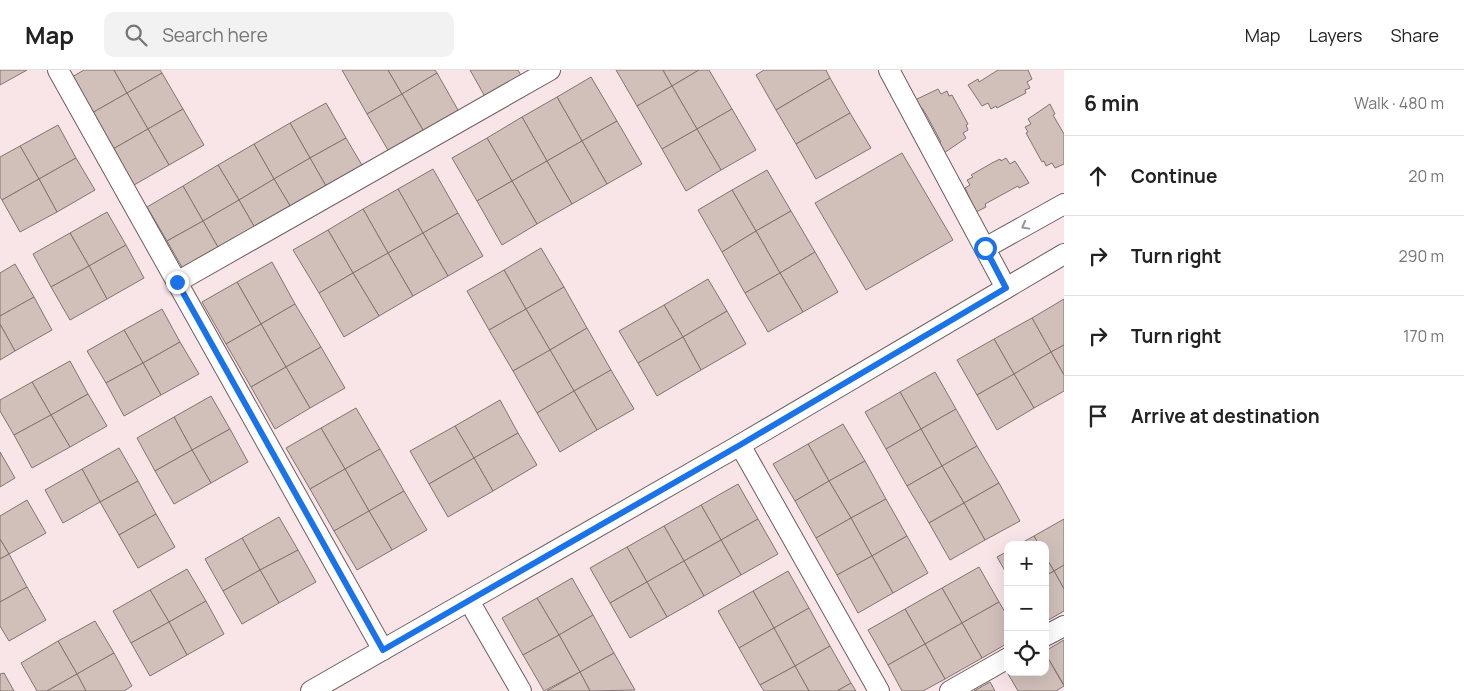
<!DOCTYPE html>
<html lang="en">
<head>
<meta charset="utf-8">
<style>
	body { margin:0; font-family:Manrope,sans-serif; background:#f2f2f2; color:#222 }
	.controls { position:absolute; right:15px; bottom:15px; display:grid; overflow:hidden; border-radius:10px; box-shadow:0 5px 20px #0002 }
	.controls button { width:45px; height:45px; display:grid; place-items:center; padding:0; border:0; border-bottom:1px solid #e0e0e0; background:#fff; color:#222; font:25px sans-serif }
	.stop { position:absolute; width:15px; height:15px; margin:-11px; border:4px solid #1a73e8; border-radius:50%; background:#fff }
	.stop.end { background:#1a73e8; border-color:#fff; box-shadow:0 1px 5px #0008 }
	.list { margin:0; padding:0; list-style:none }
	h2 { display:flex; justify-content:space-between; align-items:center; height:65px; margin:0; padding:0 20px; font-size:21px }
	h2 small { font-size:16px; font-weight:400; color:#767676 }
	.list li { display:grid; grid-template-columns:32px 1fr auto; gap:15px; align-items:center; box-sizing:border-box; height:80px; padding:0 20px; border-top:1px solid #e0e0e0 }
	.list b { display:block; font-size:19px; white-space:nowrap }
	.list em { font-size:16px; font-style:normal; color:#767676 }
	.icon { flex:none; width:28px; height:28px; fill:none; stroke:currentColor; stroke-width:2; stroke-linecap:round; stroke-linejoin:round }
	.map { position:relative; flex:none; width:1064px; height:621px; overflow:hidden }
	header { display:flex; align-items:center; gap:30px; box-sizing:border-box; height:70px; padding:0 25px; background:#fff; border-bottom:1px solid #e0e0e0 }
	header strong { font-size:24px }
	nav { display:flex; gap:28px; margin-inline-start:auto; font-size:18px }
	.search { width:350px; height:45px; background:#f2f2f2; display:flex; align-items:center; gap:12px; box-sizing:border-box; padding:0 18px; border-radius:10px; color:#767676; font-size:19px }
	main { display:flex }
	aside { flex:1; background:#fff }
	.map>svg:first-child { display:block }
	.building { fill:#d1bfba; stroke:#84736f }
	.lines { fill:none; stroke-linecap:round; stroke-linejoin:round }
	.street-casing { stroke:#6e5e60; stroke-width:22 }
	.street { stroke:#fff; stroke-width:20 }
	.oneway { stroke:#989596 }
	.route { stroke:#1a73e8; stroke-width:6 }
</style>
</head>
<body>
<header>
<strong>Map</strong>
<div class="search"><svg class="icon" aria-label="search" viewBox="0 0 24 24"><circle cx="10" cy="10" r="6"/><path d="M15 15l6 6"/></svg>Search here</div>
<nav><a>Map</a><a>Layers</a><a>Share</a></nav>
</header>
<main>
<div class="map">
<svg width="1064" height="621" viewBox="0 0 1064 621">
	<rect width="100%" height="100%" fill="#f9e5e8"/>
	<g class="building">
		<path d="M 0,0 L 27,0 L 0,15 Z"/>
		<path d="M 84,0 L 114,0 L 127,23 L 92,43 L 72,7 Z"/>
		<path d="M 114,0 L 160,0 L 162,3 L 127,23 Z"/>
		<path d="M 342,0 L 388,0 L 402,24 L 367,44 Z"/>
		<path d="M 388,0 L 435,0 L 437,3 L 402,24 Z"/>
		<path d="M 470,0 L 518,0 L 524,11 L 488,32 Z"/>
		<path d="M 616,0 L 663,0 L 672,16 L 637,36 Z"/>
		<path d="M 663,0 L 699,0 L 672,16 Z"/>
		<path d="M 699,0 L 709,0 L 732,39 L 697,59 L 672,16 Z"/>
		<path d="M 764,0 L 826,0 L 830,8 L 776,40 L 756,5 Z"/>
		<path d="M 998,0 L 1028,0 L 1032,9 L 1027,12 L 1030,18 L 1025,20 L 1026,23 L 997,38 L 996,36 L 991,39 L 988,33 L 982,36 L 968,15 L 978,9 L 979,12 Z"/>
		<path d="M 162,3 L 183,39 L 148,59 L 127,23 Z"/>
		<path d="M 437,3 L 462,47 L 427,67 L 402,24 Z"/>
		<path d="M 591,7 L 617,51 L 582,71 L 557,27 Z"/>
		<path d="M 830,8 L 850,43 L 796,74 L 776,40 Z"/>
		<path d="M 672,16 L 697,59 L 662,79 L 637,36 Z"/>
		<path d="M 938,19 L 941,24 L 947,21 L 949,26 L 952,25 L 968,54 L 966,55 L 968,60 L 963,63 L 966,68 L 944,83 L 938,73 L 941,72 L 927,46 L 922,38 L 920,40 L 915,30 Z"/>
		<path d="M 127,23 L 148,59 L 113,79 L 92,43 Z"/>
		<path d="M 402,24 L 427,67 L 392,87 L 367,44 Z"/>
		<path d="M 557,27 L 582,71 L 547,91 L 522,47 Z"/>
		<path d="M 326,33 L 346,68 L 310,88 L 290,53 Z"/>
		<path d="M 1050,34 L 1055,44 L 1053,45 L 1064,64 L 1064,94 L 1055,98 L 1052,93 L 1046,96 L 1044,91 L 1042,92 L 1026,63 L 1028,62 L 1025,57 L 1031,54 L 1028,49 Z"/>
		<path d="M 183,39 L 204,75 L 169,95 L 148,59 Z"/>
		<path d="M 732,39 L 756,80 L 721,100 L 697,59 Z"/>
		<path d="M 850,43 L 871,78 L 816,109 L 796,74 Z"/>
		<path d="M 522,47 L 547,91 L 512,111 L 487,68 Z"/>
		<path d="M 617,51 L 642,94 L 607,114 L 582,71 Z"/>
		<path d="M 290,53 L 310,88 L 274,109 L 254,74 Z"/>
		<path d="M 58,55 L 76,88 L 39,109 L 20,76 Z"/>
		<path d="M 148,59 L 169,95 L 134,115 L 113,79 Z"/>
		<path d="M 697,59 L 721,100 L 686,121 L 662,79 Z"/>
		<path d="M 346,68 L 366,102 L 330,123 L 310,88 Z"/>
		<path d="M 487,68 L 512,111 L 477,131 L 452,88 Z"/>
		<path d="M 582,71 L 607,114 L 572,134 L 547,91 Z"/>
		<path d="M 254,74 L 274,109 L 239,130 L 218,95 Z"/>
		<path d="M 20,76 L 39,109 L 2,130 L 0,127 L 0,87 Z"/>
		<path d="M 902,83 L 953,170 L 866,220 L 815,133 Z"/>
		<path d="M 76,88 L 95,120 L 57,142 L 39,109 Z"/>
		<path d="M 310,88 L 330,123 L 295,144 L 274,109 Z"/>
		<path d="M 1006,88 L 1010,94 L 1015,91 L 1029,113 L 1019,118 L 1018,116 L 985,134 L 986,137 L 976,142 L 965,118 L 970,115 L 967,110 L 973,107 L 971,105 L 992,93 L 1000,89 L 1001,91 Z"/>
		<path d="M 547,91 L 572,134 L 537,154 L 512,111 Z"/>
		<path d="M 218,95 L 239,130 L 203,151 L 183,116 Z"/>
		<path d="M 433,99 L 458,143 L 423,163 L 398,119 Z"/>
		<path d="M 767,100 L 791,141 L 756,161 L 732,120 Z"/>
		<path d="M 39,109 L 57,142 L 20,162 L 2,130 Z"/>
		<path d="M 274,109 L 295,144 L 259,165 L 239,130 Z"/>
		<path d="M 512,111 L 537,154 L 502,175 L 477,131 Z"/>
		<path d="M 183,116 L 203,151 L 167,171 L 147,137 Z"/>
		<path d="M 398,119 L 423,163 L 388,183 L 363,139 Z"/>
		<path d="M 732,120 L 756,161 L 722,182 L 698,140 Z"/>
		<path d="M 239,130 L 259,165 L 223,186 L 203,151 Z"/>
		<path d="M 363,139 L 388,183 L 353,203 L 328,160 Z"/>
		<path d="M 791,141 L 815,182 L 780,203 L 756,161 Z"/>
		<path d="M 107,142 L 126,175 L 89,196 L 70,163 Z"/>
		<path d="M 458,143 L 483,186 L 448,206 L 423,163 Z"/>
		<path d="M 203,151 L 223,186 L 187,206 L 167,171 Z"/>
		<path d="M 328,160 L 353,203 L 319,223 L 293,180 Z"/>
		<path d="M 756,161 L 780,203 L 745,223 L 722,182 Z"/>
		<path d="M 70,163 L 89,196 L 51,217 L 33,184 Z"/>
		<path d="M 423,163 L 448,206 L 413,226 L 388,183 Z"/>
		<path d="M 126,175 L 144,208 L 107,229 L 89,196 Z"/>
		<path d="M 541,178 L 564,217 L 526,239 L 504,200 Z"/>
		<path d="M 815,182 L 838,222 L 803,242 L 780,203 Z"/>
		<path d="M 388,183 L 413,226 L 379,246 L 353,203 Z"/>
		<path d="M 272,192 L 295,234 L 261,254 L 237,212 Z"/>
		<path d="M 15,194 L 34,227 L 0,246 L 0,203 Z"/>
		<path d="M 89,196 L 107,229 L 70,250 L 51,217 Z"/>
		<path d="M 504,200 L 526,239 L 489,260 L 467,221 Z"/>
		<path d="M 353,203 L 379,246 L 344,267 L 319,223 Z"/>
		<path d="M 780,203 L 803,242 L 768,262 L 745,223 Z"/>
		<path d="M 708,209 L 727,241 L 683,267 L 664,235 Z"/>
		<path d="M 237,212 L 261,254 L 226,274 L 202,232 Z"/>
		<path d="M 564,217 L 587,258 L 550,280 L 526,239 Z"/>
		<path d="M 34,227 L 52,260 L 15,281 L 0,254 L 0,246 Z"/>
		<path d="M 1064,229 L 1064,275 L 1051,282 L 1032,248 Z"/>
		<path d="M 295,234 L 321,277 L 286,297 L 261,254 Z"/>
		<path d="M 664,235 L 683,267 L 638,293 L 619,261 Z"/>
		<path d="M 162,239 L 180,272 L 143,293 L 124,260 Z"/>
		<path d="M 526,239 L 550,280 L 513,301 L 489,260 Z"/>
		<path d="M 727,241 L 746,274 L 701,300 L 683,267 Z"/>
		<path d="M 1032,248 L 1051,282 L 1014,304 L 994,269 Z"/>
		<path d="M 0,254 L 15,281 L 0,290 Z"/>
		<path d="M 261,254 L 286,297 L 251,317 L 226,274 Z"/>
		<path d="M 587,258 L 611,300 L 574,321 L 550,280 Z"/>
		<path d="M 124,260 L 143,293 L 106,313 L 87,281 Z"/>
		<path d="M 683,267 L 701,300 L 657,326 L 638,293 Z"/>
		<path d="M 994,269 L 1014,304 L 977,325 L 957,290 Z"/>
		<path d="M 180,272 L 199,304 L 161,325 L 143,293 Z"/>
		<path d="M 1064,275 L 1064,305 L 1051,282 Z"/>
		<path d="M 321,277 L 345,318 L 310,338 L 286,297 Z"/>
		<path d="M 550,280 L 574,321 L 537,343 L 513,301 Z"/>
		<path d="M 1051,282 L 1064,305 L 1064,321 L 1034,338 L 1014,304 Z"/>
		<path d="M 70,291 L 88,324 L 51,345 L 32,312 Z"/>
		<path d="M 143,293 L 161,325 L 124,346 L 106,313 Z"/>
		<path d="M 286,297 L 310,338 L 275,359 L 251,317 Z"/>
		<path d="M 611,300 L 634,339 L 597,360 L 574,321 Z"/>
		<path d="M 935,302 L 956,339 L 921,359 L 900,322 Z"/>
		<path d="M 1014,304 L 1034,338 L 997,360 L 977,325 Z"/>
		<path d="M 32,312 L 51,345 L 14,365 L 0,341 L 0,330 Z"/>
		<path d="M 574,321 L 597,360 L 560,382 L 537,343 Z"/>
		<path d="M 900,322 L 921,359 L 886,379 L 865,342 Z"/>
		<path d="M 88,324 L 107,356 L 70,377 L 51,345 Z"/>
		<path d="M 211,326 L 230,359 L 192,380 L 174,347 Z"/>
		<path d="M 500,330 L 518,363 L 474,388 L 455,356 Z"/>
		<path d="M 356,338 L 380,379 L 345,399 L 321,358 Z"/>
		<path d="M 956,339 L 977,376 L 942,396 L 921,359 Z"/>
		<path d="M 51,345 L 70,377 L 32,398 L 14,365 Z"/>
		<path d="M 174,347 L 192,380 L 155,401 L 137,368 Z"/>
		<path d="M 843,354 L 865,391 L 829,411 L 808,374 Z"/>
		<path d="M 455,356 L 474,388 L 429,414 L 410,381 Z"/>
		<path d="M 321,358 L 345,399 L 310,419 L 286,378 Z"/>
		<path d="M 230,359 L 248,392 L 211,413 L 192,380 Z"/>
		<path d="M 921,359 L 942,396 L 907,416 L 886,379 Z"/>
		<path d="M 518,363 L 537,395 L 493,421 L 474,388 Z"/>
		<path d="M 808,374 L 829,411 L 795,431 L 773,394 Z"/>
		<path d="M 977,376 L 999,413 L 964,433 L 942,396 Z"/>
		<path d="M 119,378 L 138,411 L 100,432 L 82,399 Z"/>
		<path d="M 380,379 L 404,421 L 369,441 L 345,399 Z"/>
		<path d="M 192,380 L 211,413 L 174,434 L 155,401 Z"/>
		<path d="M 0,382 L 15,408 L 0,417 Z"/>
		<path d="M 474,388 L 493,421 L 448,447 L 429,414 Z"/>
		<path d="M 865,391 L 886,429 L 851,448 L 829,411 Z"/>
		<path d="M 942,396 L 964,433 L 929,453 L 907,416 Z"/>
		<path d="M 82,399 L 100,432 L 63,453 L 45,420 Z"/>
		<path d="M 345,399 L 369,441 L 334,461 L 310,419 Z"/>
		<path d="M 138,411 L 156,444 L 119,465 L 100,432 Z"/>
		<path d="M 829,411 L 851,448 L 816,468 L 795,431 Z"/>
		<path d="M 999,413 L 1020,451 L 985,470 L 964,433 Z"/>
		<path d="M 738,414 L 758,449 L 721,470 L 701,435 Z"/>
		<path d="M 404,421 L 427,460 L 392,480 L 369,441 Z"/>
		<path d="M 886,429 L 907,466 L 872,486 L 851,448 Z"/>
		<path d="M 27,430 L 46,463 L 9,484 L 0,469 L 0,446 Z"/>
		<path d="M 964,433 L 985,470 L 950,490 L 929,453 Z"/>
		<path d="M 701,435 L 721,470 L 684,491 L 664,456 Z"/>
		<path d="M 369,441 L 392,480 L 357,500 L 334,461 Z"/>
		<path d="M 156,444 L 175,477 L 138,498 L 119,465 Z"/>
		<path d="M 279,447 L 298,480 L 260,500 L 242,468 Z"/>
		<path d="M 851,448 L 872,486 L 837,505 L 816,468 Z"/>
		<path d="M 758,449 L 778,484 L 741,505 L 721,470 Z"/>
		<path d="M 1064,449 L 1064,495 L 1054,501 L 1045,486 L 1045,475 L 1039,475 L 1034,466 Z"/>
		<path d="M 664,456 L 684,491 L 647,512 L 627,477 Z"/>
		<path d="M 907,466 L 928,503 L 893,523 L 872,486 Z"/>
		<path d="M 1034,466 L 1039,475 L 1018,475 Z"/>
		<path d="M 242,468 L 260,500 L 223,521 L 205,489 Z"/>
		<path d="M 0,469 L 9,484 L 0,489 Z"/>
		<path d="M 721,470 L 741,505 L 704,526 L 684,491 Z"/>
		<path d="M 627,477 L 647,512 L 610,533 L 590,498 Z"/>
		<path d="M 298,480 L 316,512 L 279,533 L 260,500 Z"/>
		<path d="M 1008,481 L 1008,506 L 997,487 Z"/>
		<path d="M 9,484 L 27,517 L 0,532 L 0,489 Z"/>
		<path d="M 872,486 L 893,523 L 858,543 L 837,505 Z"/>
		<path d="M 1045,486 L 1054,501 L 1045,506 Z"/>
		<path d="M 684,491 L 704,526 L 667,547 L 647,512 Z"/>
		<path d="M 1064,495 L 1064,519 L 1054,501 Z"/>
		<path d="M 979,497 L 999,532 L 962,553 L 942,518 Z"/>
		<path d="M 187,499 L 206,531 L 169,552 L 150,520 Z"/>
		<path d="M 260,500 L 279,533 L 242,554 L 223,521 Z"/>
		<path d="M 788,501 L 809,538 L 774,558 L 753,521 Z"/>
		<path d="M 1054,501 L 1064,519 L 1064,541 L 1045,552 L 1045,506 Z"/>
		<path d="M 572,508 L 593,545 L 559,565 L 537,528 Z"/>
		<path d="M 647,512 L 667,547 L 630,568 L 610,533 Z"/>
		<path d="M 27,517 L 46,550 L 9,571 L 0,556 L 0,532 Z"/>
		<path d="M 942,518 L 962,553 L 925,574 L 905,539 Z"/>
		<path d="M 150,520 L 169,552 L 131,573 L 113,541 Z"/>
		<path d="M 753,521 L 774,558 L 739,578 L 718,541 Z"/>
		<path d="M 537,528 L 559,565 L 523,585 L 502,548 Z"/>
		<path d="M 206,531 L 224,564 L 187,585 L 169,552 Z"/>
		<path d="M 999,532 L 1008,547 L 1008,573 L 982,588 L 962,553 Z"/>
		<path d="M 809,538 L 830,576 L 795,596 L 774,558 Z"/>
		<path d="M 905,539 L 925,574 L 888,595 L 868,560 Z"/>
		<path d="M 593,545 L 614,583 L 580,602 L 559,565 Z"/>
		<path d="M 95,551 L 114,583 L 77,604 L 58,571 Z"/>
		<path d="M 169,552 L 187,585 L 150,606 L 131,573 Z"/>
		<path d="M 962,553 L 982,588 L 945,609 L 925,574 Z"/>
		<path d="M 774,558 L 795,596 L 760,615 L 739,578 Z"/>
		<path d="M 559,565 L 580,602 L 544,621 L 523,585 Z"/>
		<path d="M 1064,570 L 1064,615 L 1045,583 L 1045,581 Z"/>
		<path d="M 58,571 L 77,604 L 47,621 L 37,621 L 21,593 Z"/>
		<path d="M 925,574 L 945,609 L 923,621 L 902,621 L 888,595 Z"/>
		<path d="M 830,576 L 851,613 L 837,621 L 809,621 L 795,596 Z"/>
		<path d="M 114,583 L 132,616 L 124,621 L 86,621 L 77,604 Z"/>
		<path d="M 614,583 L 635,620 L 590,621 L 580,602 Z"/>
		<path d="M 1045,583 L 1064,616 L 1056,621 L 1018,621 L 1007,602 L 1045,602 Z"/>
		<path d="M 795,596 L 809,621 L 764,621 L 760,615 Z"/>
		<path d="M 580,602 L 590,621 L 547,621 Z"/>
		<path d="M 4,603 L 14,621 L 0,621 L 0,604 Z"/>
		<path d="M 77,604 L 86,621 L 47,621 Z"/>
		<path d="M 990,612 L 995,621 L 974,621 Z"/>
		<path d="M 851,613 L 856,621 L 837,621 Z"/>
	</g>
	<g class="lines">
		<defs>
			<g id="street">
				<path d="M 58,0 L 383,580"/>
				<path d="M 889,0 L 1006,218"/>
				<path d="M 985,178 L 1064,134"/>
				<path d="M 177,212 L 550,0"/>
				<path d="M 740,375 L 879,621"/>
				<path d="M 469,531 L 521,621"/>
				<path d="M 1045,566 L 1064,556"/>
				<path d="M 311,621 L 740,375 L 1064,184"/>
				<path d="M 950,621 L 1008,588"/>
			</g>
		</defs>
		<use href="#street" class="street-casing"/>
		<use href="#street" class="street"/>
	</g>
	<defs><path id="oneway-chevron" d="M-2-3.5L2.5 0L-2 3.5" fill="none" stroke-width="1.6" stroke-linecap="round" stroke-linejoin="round" transform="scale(1.25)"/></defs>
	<use class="oneway" href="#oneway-chevron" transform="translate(1025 156) rotate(151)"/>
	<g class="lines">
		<path class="route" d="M 177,212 L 383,580 L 740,375 L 1006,218 L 985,178"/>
	</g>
</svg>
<div class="controls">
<button>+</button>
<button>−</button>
<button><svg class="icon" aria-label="locate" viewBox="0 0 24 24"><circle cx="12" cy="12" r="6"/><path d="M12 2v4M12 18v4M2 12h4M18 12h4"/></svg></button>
</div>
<div class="stop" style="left:985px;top:178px"></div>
<div class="stop end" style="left:177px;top:212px"></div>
</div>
<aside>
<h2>6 min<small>Walk · 480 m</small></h2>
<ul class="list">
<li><svg class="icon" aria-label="ahead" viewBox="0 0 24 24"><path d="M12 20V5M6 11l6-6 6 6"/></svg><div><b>Continue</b></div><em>20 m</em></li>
<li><svg class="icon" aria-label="right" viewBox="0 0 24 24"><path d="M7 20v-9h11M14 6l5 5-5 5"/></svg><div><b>Turn right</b></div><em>290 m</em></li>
<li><svg class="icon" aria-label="right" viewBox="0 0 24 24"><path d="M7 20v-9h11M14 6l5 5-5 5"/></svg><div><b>Turn right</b></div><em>170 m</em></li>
<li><svg class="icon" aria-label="arrive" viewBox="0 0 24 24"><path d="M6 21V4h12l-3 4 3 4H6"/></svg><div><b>Arrive at destination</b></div></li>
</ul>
</aside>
</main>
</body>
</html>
